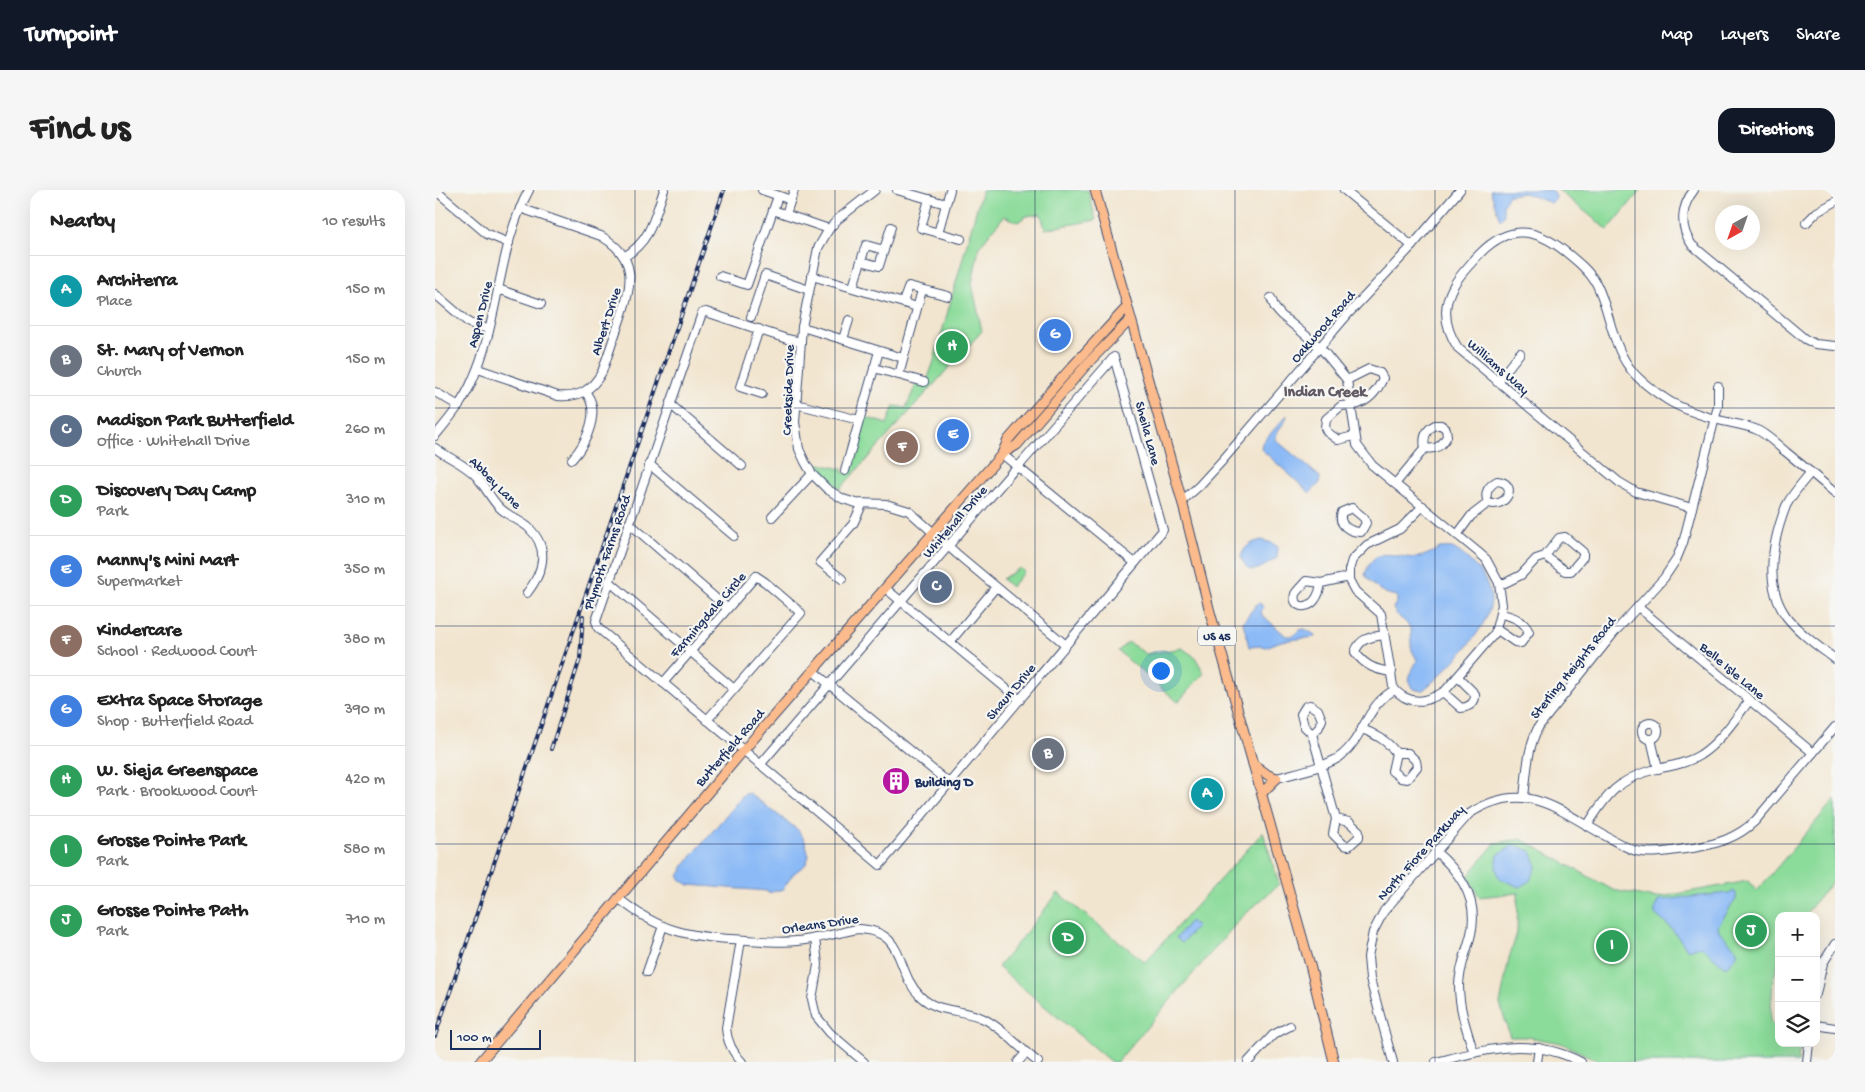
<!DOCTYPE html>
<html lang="en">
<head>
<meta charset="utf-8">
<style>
	body { margin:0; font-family:"Gochi Hand",sans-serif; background:#f6f6f6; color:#222 }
	.controls { position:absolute; right:15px; bottom:15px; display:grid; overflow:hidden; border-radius:10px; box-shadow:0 5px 20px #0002 }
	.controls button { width:45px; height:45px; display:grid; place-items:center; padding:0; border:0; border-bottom:1px solid #e0e0e0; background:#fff; color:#222; font:25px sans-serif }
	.compass { position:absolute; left:1280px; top:15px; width:45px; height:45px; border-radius:50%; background:#fff; box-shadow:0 5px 20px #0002; rotate:220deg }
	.scale { position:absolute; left:15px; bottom:12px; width:91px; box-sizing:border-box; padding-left:5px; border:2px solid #1b2f5e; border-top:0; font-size:14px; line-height:18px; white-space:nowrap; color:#1b2f5e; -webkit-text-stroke:4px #f6f6f2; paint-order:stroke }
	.you { position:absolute; left:725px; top:480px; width:18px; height:18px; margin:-12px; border:4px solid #fff; border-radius:50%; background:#1a73e8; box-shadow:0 0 0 8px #1a73e833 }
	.badge { display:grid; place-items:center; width:32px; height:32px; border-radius:50%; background:#111827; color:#fff; font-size:16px; font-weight:700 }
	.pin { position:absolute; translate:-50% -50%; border:2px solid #fff; box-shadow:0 1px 5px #0006 }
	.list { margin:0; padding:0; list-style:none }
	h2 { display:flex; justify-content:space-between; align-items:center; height:65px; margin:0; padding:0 20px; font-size:21px }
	h2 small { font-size:16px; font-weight:400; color:#767676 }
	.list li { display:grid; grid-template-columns:32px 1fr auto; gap:15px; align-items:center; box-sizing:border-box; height:70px; padding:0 20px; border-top:1px solid #e0e0e0 }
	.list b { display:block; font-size:19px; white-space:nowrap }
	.list p { margin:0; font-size:16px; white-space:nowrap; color:#767676 }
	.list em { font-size:16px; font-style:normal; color:#767676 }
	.icon { flex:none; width:28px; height:28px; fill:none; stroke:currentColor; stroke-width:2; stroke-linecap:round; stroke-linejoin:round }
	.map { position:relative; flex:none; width:1400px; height:872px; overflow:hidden; border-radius:15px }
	header { display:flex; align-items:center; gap:30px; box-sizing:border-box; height:70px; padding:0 25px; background:#111827; color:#fff }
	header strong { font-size:24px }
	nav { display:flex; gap:28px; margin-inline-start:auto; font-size:18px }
	.intro { display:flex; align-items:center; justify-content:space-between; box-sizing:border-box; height:120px; padding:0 30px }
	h1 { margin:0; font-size:35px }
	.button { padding:12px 22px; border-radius:15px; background:#111827; color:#fff; font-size:18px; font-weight:700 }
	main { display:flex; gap:30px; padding:0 30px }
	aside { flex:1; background:#fff; border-radius:15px; box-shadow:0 5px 20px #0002 }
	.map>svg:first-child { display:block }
	.green { fill:#8bdb9a; stroke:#53857c }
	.water { fill:#8bbaf6; stroke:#5374aa }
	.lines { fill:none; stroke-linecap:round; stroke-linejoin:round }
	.minor-casing { stroke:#3b4a6f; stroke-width:10 }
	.major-casing { stroke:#3b4a6f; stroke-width:11 }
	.minor { stroke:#fff; stroke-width:8 }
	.major { stroke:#fbbb8c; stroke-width:9 }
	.rail-casing { stroke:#1b2f5e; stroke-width:4 }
	.rail { stroke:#f6f6f2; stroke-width:2; stroke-dasharray:5.5; stroke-linecap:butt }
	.grid { fill:none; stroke:#1b2f5e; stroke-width:1; stroke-opacity:0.55 }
	.labels { text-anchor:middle; stroke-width:4.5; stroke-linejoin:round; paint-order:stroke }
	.shield { fill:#f6f6f2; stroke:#5d6b8a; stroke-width:1 }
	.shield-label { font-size:12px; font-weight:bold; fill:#1b2f5e }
	.street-label { font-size:14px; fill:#1b2f5e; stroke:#f6f6f2 }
	.poi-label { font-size:14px; font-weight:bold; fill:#1b2f5e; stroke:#f6f6f2; text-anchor:start }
	.quarter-label { font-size:16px; font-weight:bold; fill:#615963; stroke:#f6f6f2 }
</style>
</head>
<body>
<header>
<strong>Turnpoint</strong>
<nav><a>Map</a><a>Layers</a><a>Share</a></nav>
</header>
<div class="intro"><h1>Find us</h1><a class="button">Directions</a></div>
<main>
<aside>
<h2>Nearby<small>10 results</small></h2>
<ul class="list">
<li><span class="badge" style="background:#0f9aa8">A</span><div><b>Architerra</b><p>Place</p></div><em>150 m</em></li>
<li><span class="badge" style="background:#6b7280">B</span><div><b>St. Mary of Vernon</b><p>Church</p></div><em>150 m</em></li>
<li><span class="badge" style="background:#5c6f8a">C</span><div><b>Madison Park Butterfield</b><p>Office · Whitehall Drive</p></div><em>260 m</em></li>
<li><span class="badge" style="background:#2e9e5b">D</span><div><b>Discovery Day Camp</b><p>Park</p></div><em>310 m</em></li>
<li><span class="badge" style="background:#3f7fe0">E</span><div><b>Manny's Mini Mart</b><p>Supermarket</p></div><em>350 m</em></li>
<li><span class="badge" style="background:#8d6e63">F</span><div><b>Kindercare</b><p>School · Redwood Court</p></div><em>380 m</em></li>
<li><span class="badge" style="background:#3f7fe0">G</span><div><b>Extra Space Storage</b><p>Shop · Butterfield Road</p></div><em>390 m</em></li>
<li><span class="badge" style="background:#2e9e5b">H</span><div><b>W. Sieja Greenspace</b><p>Park · Brookwood Court</p></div><em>420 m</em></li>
<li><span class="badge" style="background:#2e9e5b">I</span><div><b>Grosse Pointe Park</b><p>Park</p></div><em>580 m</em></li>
<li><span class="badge" style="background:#2e9e5b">J</span><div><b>Grosse Pointe Path</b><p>Park</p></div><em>710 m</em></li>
</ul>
</aside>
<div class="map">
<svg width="1400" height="872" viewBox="0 0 1400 872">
	<rect width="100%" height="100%" fill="#f6f6f2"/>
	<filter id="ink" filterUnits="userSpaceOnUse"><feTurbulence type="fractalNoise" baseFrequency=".02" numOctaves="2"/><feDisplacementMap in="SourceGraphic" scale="10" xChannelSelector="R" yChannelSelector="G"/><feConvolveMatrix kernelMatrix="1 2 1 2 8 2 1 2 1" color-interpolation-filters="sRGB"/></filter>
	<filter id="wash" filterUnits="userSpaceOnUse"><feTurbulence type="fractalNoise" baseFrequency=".0096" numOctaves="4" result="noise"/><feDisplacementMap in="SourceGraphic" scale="20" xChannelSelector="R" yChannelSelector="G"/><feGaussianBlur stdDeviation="1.12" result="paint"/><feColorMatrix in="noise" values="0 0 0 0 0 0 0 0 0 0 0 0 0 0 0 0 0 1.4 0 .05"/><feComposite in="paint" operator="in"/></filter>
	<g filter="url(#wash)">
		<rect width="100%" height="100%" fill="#f2e5cf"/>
		<g class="green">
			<path d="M 547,0 L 653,0 L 661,30 L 610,39 L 606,24 L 591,26 L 583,32 L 569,26 L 544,57 L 537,94 L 547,141 L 405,299 L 386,284 L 381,277 L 385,274 L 407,279 L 407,282 L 413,284 L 427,226 L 452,234 L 459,216 L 471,218 L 481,194 L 490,196 L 498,174 Z"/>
			<path d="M 1123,0 L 1206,0 L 1173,40 Z"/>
			<path d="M 585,378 L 589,382 L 576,397 L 567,389 Z"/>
			<path d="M 693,452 L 711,464 L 747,458 L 760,467 L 769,483 L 743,512 L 683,461 Z"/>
			<path d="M 1400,609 L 1400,688 L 1369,726 L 1344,726 L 1344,770 L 1338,791 L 1335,833 L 1344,834 L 1344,853 L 1365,853 L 1363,872 L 1166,872 L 1126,853 L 1092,847 L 1075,847 L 1065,814 L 1074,768 L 1082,743 L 1083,703 L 1044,707 L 1033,686 L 1060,653 L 1086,649 L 1178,700 L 1220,708 L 1313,691 L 1322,701 Z"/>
			<path d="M 828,642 L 844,694 L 806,728 L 682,872 L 676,872 L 563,777 L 623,703 L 710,772 Z"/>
		</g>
		<g class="water">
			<path d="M 1055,0 L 1117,0 L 1121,6 L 1120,10 L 1116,13 L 1089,3 L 1074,5 L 1068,14 L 1069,26 L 1065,30 Z"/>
			<path d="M 852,225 C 851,235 840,239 841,250 L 885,287 L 884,294 L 875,303 L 826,259 L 827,253 Z"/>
			<path d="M 827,350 L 837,353 L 843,357 L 842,368 C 826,377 815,390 806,367 C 809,356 817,352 827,350 Z"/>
			<path d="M 1005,358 C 1009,358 1014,357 1017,358 C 1025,361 1035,371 1041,377 C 1048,384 1057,401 1056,411 C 1054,440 1009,483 987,501 L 978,499 C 970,489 977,481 982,471 C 981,466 978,464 977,460 C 974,452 979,445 974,436 C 968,428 962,428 958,418 L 962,411 L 962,406 C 947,404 939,397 930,385 C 940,350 963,371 983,367 C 991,366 999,361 1005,358 Z"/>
			<path d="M 825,413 L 829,418 L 826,420 L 827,425 L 851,446 L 858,446 L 864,440 L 870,439 L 880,445 L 880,447 L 846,451 L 831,457 L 826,456 L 814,457 L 808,432 L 822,414 Z"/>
			<path d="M 314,603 L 363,640 L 370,651 L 374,666 L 371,674 L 358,684 L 348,699 L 333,703 L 332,701 L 254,695 L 246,690 L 243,685 L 247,682 L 248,677 L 256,667 L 308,605 Z"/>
			<path d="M 1079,655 L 1096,661 L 1102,676 L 1094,692 L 1084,697 L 1064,688 L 1061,677 L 1063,665 Z"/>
			<path d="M 1298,701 L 1301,703 L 1301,709 L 1283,736 L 1284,741 L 1302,760 L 1302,765 L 1293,776 L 1289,776 L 1266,756 L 1253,760 L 1236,738 L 1220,724 L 1220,717 L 1224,710 L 1294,703 Z"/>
			<path d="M 755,731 L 762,736 L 747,753 L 741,748 Z"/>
		</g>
	</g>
	<g filter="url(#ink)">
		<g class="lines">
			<defs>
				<g id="minor">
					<path d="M 0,0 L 52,44 L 74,53"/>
					<path d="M 327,0 L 356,10"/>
					<path d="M 440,0 L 403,29 L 394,39 L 383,58 L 367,137 L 360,232 L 364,259 L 370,272 L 377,284 L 392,299 L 408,309 L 421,313 L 451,314 L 474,321 L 522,364 L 631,455"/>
					<path d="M 462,0 L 511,14"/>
					<path d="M 909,0 L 977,56"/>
					<path d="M 1259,0 C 1246,16 1244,37 1257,55 L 1370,149 L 1380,154 L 1400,156"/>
					<path d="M 494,9 L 486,38 L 526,49"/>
					<path d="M 338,20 L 394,39"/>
					<path d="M 351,24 L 359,0"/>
					<path d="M 1371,33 L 1382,22 L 1400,12"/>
					<path d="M 503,43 L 515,0"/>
					<path d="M 189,67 C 216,51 219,28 229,0"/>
					<path d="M 426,71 L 431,55 L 449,60"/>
					<path d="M 285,86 L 312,95 L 343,6"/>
					<path d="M 377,86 L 482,117"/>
					<path d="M 418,97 L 426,71 L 444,76 L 456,37"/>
					<path d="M 63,99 L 106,114"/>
					<path d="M 487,100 L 464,185 L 489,192"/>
					<path d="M 0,104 L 34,133 L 53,139"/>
					<path d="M 836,108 L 840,118 L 846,125 L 885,157 L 912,190 L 922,255 L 937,275 L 1043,362 L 1051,369 L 1064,393 L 1067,415 L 1060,443 L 1010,501 C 997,509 984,515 969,507 C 964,504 960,501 958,496 L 946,424 L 920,401 L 914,390 L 914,380 L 917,370 L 932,355 L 965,339 L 988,316"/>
					<path d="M 468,112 L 474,96 L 513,106"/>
					<path d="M 316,127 L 330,85 L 374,100"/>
					<path d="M 367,137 L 468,168"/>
					<path d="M 324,139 L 305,197 L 327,204"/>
					<path d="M 408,149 L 414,130"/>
					<path d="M 439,178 L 464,185"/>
					<path d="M 43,179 L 123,206 C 144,208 157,200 167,182 C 173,165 179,147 185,130 C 197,95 204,68 166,46 L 85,18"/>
					<path d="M 912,190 L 934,179 L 945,183 L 948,188 C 943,200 933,213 919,215 C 914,216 911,215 906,216 L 891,229 L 890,238 L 892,242 L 903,250 L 919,246"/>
					<path d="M 1062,192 L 1085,163"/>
					<path d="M 0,202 L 24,216"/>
					<path d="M 235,214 L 307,276"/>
					<path d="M 361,214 L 424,230"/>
					<path d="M 1000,235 L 1006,235 L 1011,239 L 1012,246 C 1007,256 1001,260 990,258 C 988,248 990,240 1000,235 Z"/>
					<path d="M 0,246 C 15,228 29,211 38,189 C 65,129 62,59 94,0"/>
					<path d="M 0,258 C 13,268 30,274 41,286 C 50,296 55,308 64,317 C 73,326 84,330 93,337 C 115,358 109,381 92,403"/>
					<path d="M 567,264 L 700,373"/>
					<path d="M 137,269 C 151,254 167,220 150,202"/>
					<path d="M 214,274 L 299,346"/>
					<path d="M 410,281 L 444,161"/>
					<path d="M 1376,282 C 1367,293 1357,304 1351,316 C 1338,350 1328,394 1351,426 C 1363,442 1384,457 1400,469"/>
					<path d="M 1062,291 C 1084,293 1072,319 1053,313 C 1049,303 1053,296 1062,291 Z"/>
					<path d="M 960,294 L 990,258"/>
					<path d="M 747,311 L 764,296 L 787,271 L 914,123 L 977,56 L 1025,0"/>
					<path d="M 917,318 L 929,328 L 931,333 L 926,342 C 915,342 902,335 907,322 Z"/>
					<path d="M 1257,318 L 1201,302 L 1184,292 L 1023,158 C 1010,138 1006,117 1019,95 C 1024,86 1031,79 1038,71 C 1068,36 1096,33 1132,63 C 1143,72 1154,81 1161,93 C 1175,120 1176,152 1194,177 C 1202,189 1216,199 1228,207 C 1243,218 1262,224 1280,229 C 1293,233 1307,234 1320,239 C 1332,244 1341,254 1351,262 C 1367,275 1384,289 1400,303"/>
					<path d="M 337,327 L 377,284"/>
					<path d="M 194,333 L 292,418"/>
					<path d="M 1022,345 L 1036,326 L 1053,313"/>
					<path d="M 407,389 L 385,372 L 418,334 L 427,315"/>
					<path d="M 174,391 L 299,499"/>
					<path d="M 886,393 C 882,425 855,419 860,404 C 862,400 868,395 871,391 L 886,393 L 914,387"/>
					<path d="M 1064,393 L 1070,393 L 1086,385 L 1101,369 L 1110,366 L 1124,348 L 1130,347 L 1148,362 L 1148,367 L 1136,381 L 1130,381 L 1110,366"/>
					<path d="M 450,398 L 585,510"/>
					<path d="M 1203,417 L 1378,563"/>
					<path d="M 1061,439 L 1080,452 L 1086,453 L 1094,442 C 1089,430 1077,426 1066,424"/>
					<path d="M 949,445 C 935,447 925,448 920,462 C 930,476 941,480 957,482"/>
					<path d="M 515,452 L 561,397"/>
					<path d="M 378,481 L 514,593"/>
					<path d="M 228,493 L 321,386 L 330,392 L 366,423 L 272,530"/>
					<path d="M 1008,502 L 1026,518 C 1034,517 1041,513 1040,504 L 1023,487"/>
					<circle cx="1215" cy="541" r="8"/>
					<path d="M 927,539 C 939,543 954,552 961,563"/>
					<path d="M 877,544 L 883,539 L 887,530 L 883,520 L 875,515 L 871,516 L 866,524 L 869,536 L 877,544 L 901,629 L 898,644 L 909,655 L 914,656 L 924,647 L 924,641 L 914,632 L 901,629"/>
					<path d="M 1216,549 L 1223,579"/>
					<path d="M 961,563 L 973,563 L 981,571 L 982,577 L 972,589 L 966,588 L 957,581 Z"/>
					<path d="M 325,575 L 577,282 L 583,277 L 679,167 L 728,340 L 445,675 C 351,596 257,517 163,438 L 161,431 L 267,123 L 271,122 L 352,149 L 366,152"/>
					<path d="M 842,588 C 859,583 895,576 907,565 C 929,547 932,513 960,500"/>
					<path d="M 1089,607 C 1092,583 1092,558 1104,536 L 1178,444 L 1229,388 L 1241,370 L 1248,353 L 1283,216 L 1283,196"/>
					<path d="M 1152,636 C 1171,605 1184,588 1221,579 C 1237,576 1252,573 1265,565 C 1285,552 1300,529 1315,510"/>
					<path d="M 1000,661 C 1025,682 1044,710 1036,744 C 1032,761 1024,778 1024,796 C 1024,819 1032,841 1039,863"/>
					<path d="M 183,708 C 227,744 257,747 312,750 C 328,751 346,753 362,751 C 382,749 403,743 422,739 C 472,740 459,780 485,806 C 503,824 528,818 549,829 C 568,838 585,859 603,872"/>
					<path d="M 380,748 L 383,775 L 377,809 L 381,826 L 395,843 L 429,872"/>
					<path d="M 306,750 L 291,838 C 292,852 297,862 307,872"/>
					<path d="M 212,782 L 228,736"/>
					<path d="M 1381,804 L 1388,773 L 1400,754"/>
					<path d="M 1381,835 L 1400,838"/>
					<path d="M 583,872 L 591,863"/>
					<path d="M 813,872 L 838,845 L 855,836"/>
					<path d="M 958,872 L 935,789 L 933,767 L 938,742 L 949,721 L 1034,624 C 1087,589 1119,617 1167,644 C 1178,650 1189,657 1201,661 C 1220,665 1239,660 1258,658 C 1282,654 1302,648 1320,631 L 1400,537"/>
					<path d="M 1001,872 C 1053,859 1095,846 1146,872"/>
					<path d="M 1102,872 L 1104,858"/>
					<path d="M 1372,872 L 1374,853"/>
				</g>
				<g id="major">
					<path d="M 660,0 L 747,311 L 775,422 L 875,775 L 899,872"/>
					<path d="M 567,264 L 582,255 L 653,173 L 695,130"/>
					<path d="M 818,574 L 833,585 L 842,588 L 827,603"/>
					<path d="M 45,872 L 308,561 L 567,264 L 573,250 L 635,179 L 692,117"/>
				</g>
			</defs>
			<use href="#minor" class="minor-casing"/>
			<use href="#major" class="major-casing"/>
			<use href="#minor" class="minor"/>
			<use href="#major" class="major"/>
			<defs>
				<g id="rail">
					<path d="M 116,559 L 145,469 L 148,426"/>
					<path d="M 0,846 L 289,0"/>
				</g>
			</defs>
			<use href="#rail" class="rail-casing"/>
			<use href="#rail" class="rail"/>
		</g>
	</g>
	<path class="grid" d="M 200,0 L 200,872M 400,0 L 400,872M 600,0 L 600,872M 800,0 L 800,872M 1000,0 L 1000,872M 1200,0 L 1200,872M 0,218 L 1400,218M 0,436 L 1400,436M 0,654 L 1400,654"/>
	<defs>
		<symbol id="building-disc" viewBox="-11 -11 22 22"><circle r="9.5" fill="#b5179e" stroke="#f6f6f2"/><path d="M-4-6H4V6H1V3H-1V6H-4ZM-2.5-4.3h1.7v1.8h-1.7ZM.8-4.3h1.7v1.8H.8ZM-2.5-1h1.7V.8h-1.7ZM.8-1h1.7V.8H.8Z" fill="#fff"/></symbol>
	</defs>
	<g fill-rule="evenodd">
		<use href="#building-disc" x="445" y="575" width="32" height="32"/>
	</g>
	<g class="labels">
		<rect class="shield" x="763" y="436.5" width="38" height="19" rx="4"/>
		<g class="shield-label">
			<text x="782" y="450">US 45</text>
		</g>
		<g class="street-label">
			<text transform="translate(44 124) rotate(-76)" y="5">Aspen Drive</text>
			<text transform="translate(170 131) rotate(-72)" y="5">Albert Drive</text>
			<text transform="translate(887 136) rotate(-49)" y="5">Oakwood Road</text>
			<text transform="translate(1064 176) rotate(41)" y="5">Williams Way</text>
			<text transform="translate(352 200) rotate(-88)" y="5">Creekside Drive</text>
			<text transform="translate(714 243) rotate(75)" y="5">Sheila Lane</text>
			<text transform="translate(61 292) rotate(45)" y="5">Abbey Lane</text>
			<text transform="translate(519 331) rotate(-49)" y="5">Whitehall Drive</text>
			<text transform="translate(171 362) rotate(-71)" y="5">Plymoth Farms Road</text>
			<text transform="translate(272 424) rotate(-49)" y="5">Farmingdale Circle</text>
			<text transform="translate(1137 477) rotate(-51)" y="5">Sterling Heights Road</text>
			<text transform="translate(1298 480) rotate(40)" y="5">Belle Isle Lane</text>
			<text transform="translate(575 501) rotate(-50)" y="5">Shaun Drive</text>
			<text transform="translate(294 557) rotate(-49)" y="5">Butterfield Road</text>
			<text transform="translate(985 662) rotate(-48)" y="5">North Fiore Parkway</text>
			<text transform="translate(385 733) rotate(-8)" y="5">Orleans Drive</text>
		</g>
		<g class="poi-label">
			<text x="480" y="596">Building D</text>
		</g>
		<g class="quarter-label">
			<text x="890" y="206">Indian Creek</text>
		</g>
	</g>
</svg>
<div class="controls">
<button>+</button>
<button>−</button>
<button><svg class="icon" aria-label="layers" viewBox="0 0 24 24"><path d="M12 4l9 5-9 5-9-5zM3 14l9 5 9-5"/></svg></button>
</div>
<svg class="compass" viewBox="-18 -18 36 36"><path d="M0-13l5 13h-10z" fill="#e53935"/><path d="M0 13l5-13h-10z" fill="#767676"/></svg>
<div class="scale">100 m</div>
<div class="you"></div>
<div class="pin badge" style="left:772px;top:604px;background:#0f9aa8">A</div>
<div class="pin badge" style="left:613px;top:564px;background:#6b7280">B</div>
<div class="pin badge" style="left:501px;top:397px;background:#5c6f8a">C</div>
<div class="pin badge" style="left:633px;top:748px;background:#2e9e5b">D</div>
<div class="pin badge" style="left:518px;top:245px;background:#3f7fe0">E</div>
<div class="pin badge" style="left:467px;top:257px;background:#8d6e63">F</div>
<div class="pin badge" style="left:620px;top:145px;background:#3f7fe0">G</div>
<div class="pin badge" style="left:517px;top:157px;background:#2e9e5b">H</div>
<div class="pin badge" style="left:1177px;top:756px;background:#2e9e5b">I</div>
<div class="pin badge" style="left:1316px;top:741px;background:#2e9e5b">J</div>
</div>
</main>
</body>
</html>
